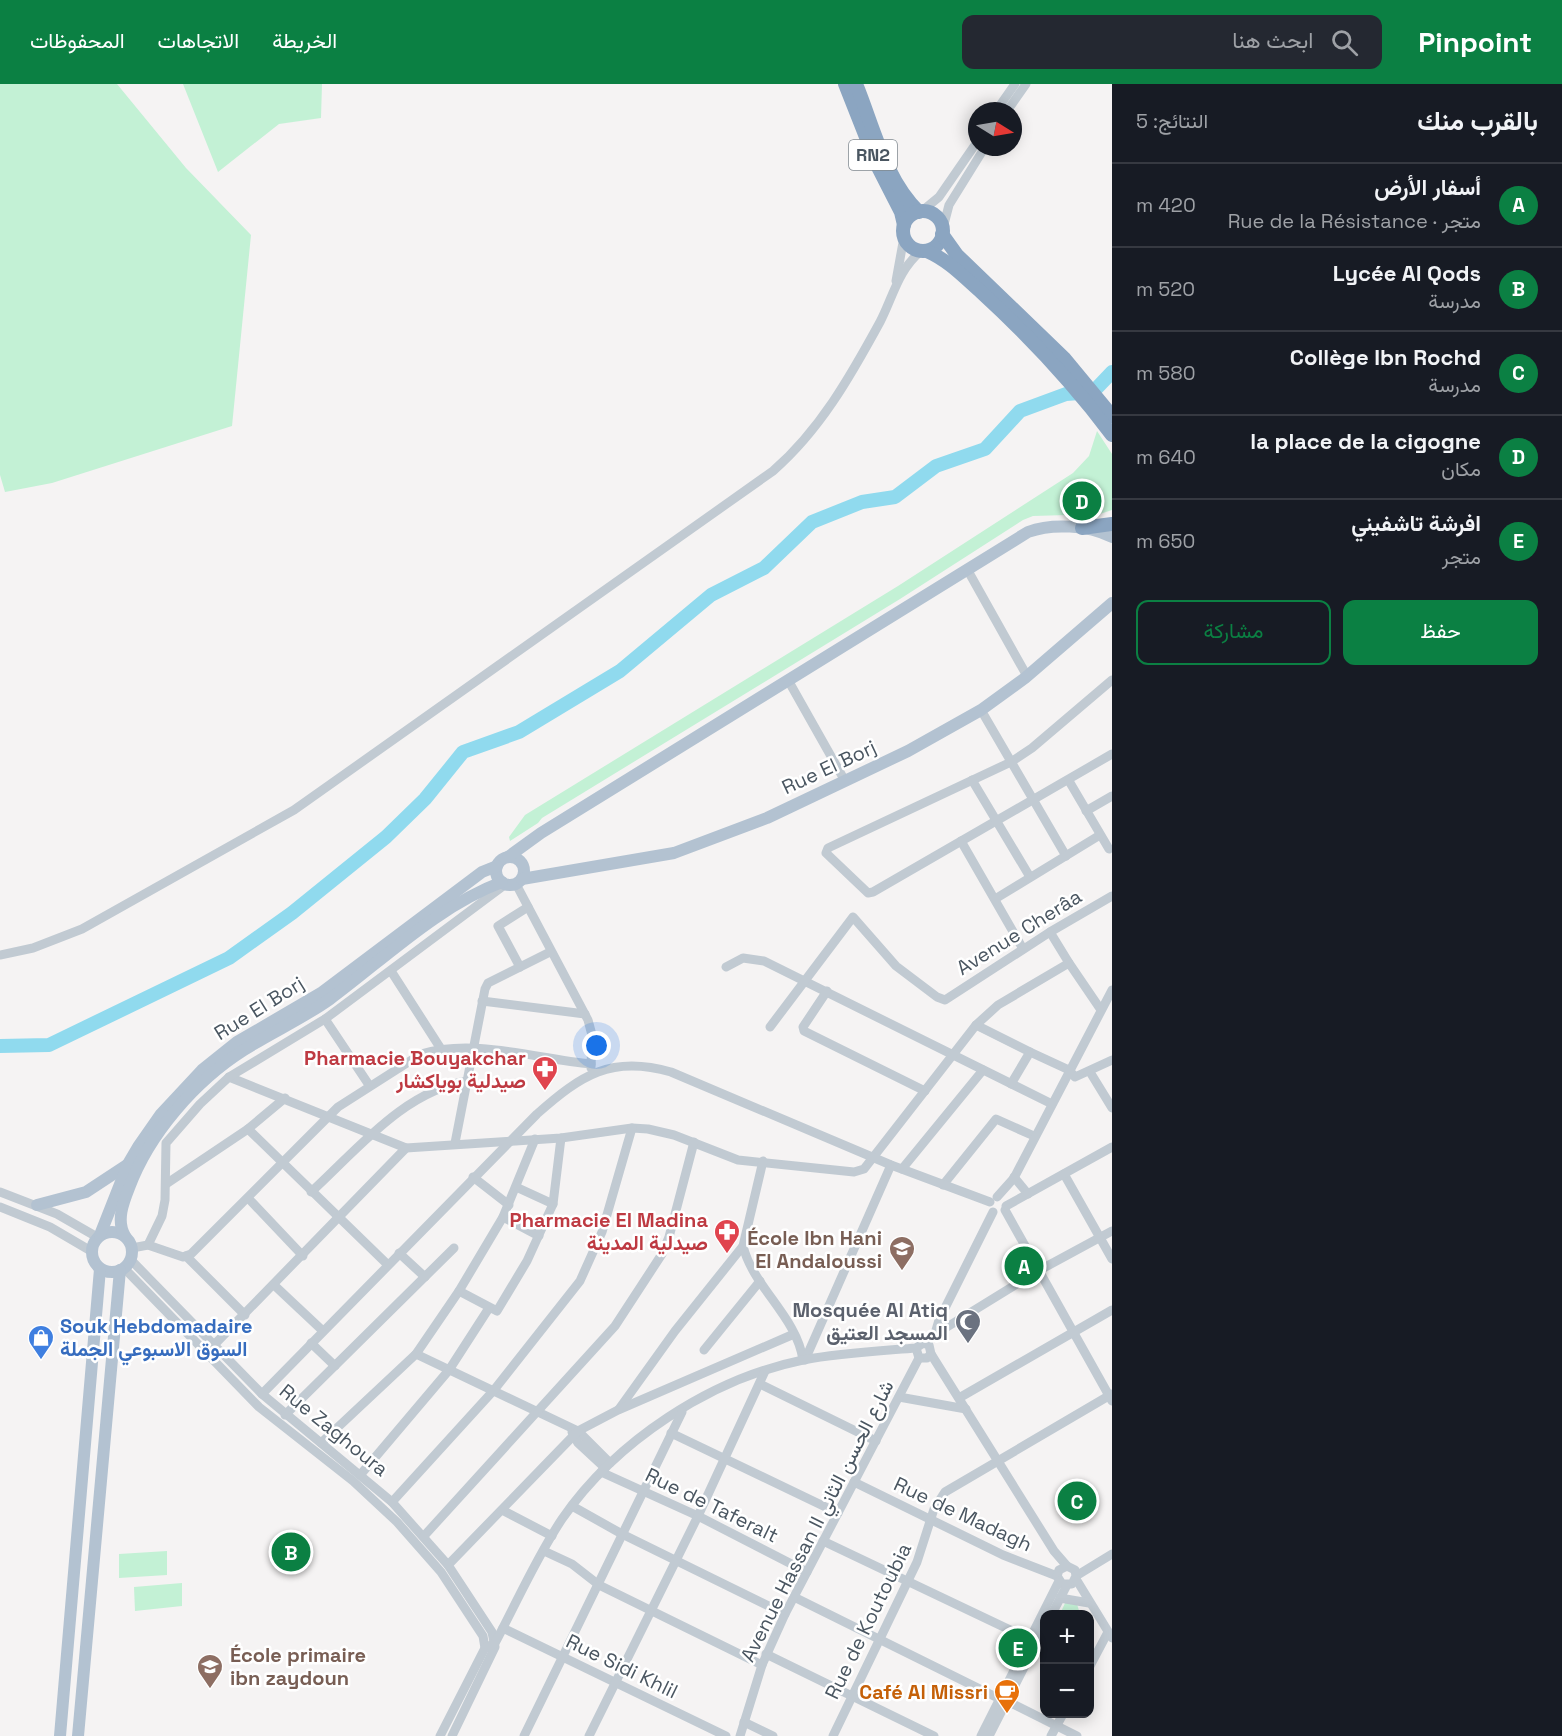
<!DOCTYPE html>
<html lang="ar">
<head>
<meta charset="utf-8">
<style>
	body { margin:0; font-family:"Space Grotesk",Vazirmatn,sans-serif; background:#242831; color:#f1f3f6; direction:rtl }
	.controls { position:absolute; right:18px; bottom:18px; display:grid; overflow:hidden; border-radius:12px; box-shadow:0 3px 15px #0003 }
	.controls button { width:54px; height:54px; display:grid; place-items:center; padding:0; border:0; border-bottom:2px solid #363941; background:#171b24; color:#f1f3f6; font:30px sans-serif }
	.compass { position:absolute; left:968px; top:18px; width:54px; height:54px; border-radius:50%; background:#171b24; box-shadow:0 3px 15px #0003; rotate:101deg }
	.you { position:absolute; left:597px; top:962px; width:21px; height:21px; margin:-15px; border:4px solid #fff; border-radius:50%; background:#1a73e8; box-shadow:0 0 0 9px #1a73e833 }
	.badge { display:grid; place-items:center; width:39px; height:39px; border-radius:50%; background:#0b8043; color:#fff; font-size:20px; font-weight:700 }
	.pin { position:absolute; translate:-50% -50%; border:3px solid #fff; box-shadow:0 2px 6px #0006 }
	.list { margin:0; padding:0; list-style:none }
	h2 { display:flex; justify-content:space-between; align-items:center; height:78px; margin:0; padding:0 24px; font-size:26px }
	h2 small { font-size:20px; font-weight:400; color:#9ea1a6 }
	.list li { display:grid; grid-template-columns:39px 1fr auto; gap:18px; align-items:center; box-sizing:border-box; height:84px; padding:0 24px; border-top:2px solid #363941 }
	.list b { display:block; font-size:22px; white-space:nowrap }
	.list p { margin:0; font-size:20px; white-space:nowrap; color:#9ea1a6 }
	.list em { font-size:20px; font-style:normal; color:#9ea1a6 }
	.actions { display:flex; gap:12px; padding:18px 24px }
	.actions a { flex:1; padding:14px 0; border:2px solid #0b8043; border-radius:12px; text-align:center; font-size:21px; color:#0b8043 }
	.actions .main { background:#0b8043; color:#fff }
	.icon { flex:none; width:33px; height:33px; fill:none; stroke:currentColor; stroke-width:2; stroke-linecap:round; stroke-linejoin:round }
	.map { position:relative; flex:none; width:1112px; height:1652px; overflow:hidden; direction:ltr }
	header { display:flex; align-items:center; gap:36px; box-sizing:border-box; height:84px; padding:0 30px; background:#0b8043; color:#fff }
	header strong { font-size:28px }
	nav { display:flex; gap:33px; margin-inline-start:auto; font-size:21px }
	.search { width:420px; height:54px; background:#242831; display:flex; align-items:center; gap:15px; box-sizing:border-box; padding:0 21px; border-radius:12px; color:#9ea1a6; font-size:22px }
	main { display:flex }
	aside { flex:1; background:#171b24 }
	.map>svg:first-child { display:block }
	.green { fill:#c3f1d5 }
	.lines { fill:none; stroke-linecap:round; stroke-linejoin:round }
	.river { stroke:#90daee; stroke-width:14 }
	.minor { stroke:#c1cad2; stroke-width:9 }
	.major { stroke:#b3c2d1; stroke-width:12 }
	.highway { stroke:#8ba5c1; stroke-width:14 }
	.labels { text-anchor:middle; stroke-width:5; stroke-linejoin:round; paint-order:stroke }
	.shield { fill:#fff; stroke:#808990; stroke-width:1.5 }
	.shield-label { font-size:18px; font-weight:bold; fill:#4a5661 }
	.street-label { font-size:20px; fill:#4a5661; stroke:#fff }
	.health-label { font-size:20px; font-weight:bold; fill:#be3a42; stroke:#fff; text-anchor:end }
	.education-label { font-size:20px; font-weight:bold; fill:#785e54; stroke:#fff; text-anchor:end }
	.worship-label { font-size:20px; font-weight:bold; fill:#5b616d; stroke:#fff; text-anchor:end }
	.shop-label { font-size:20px; font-weight:bold; fill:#366cbe; stroke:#fff; text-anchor:start }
	.food-label { font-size:20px; font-weight:bold; fill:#c56008; stroke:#fff; text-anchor:end }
</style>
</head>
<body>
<header>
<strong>Pinpoint</strong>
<div class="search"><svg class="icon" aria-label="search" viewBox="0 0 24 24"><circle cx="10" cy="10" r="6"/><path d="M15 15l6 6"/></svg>ابحث هنا</div>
<nav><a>الخريطة</a><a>الاتجاهات</a><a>المحفوظات</a></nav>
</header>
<main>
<aside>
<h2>بالقرب منك<small>النتائج: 5</small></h2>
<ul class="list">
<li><span class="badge">A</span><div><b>أسفار الأرض</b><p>متجر · Rue de la Résistance</p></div><em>420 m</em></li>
<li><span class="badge">B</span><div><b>Lycée Al Qods</b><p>مدرسة</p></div><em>520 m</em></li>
<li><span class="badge">C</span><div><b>Collège Ibn Rochd</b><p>مدرسة</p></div><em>580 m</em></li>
<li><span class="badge">D</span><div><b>la place de la cigogne</b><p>مكان</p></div><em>640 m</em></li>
<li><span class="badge">E</span><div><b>افرشة تاشفيني</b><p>متجر</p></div><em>650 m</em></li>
</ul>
<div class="actions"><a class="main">حفظ</a><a>مشاركة</a></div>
</aside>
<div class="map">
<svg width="1112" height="1652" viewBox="0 0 1112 1652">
	<rect width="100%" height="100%" fill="#f5f3f3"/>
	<g class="green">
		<path d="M 0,0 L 117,0 L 186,84 L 251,151 L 232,342 L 52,399 L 5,408 L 0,391 Z"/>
		<path d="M 183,0 L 322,0 L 321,34 L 279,40 L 218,88 Z"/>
		<path d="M 1097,347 L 1112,370 L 1112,426 L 1100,430 L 1097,427 L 1101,420 L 1097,405 C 1081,395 1073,399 1062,413 L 1067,431 L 1033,432 L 1023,436 L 900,515 L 542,734 L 538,739 L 510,757 L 509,753 L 525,731 L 898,502 L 1073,389 L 1089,372 Z"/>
		<path d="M 167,1467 L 167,1491 L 119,1494 L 119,1470 Z"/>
		<path d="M 182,1499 L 182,1522 L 135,1527 L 134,1503 Z"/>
		<path d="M 1066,1517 L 1077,1520 L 1080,1530 L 1060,1530 Z"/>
	</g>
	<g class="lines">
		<path class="river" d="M 0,962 L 49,961 L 229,874 L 292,829 L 386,753 L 425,715 L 463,668 L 519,648 L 620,587 L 711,511 L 764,484 L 812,438 L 862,418 L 895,413 L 936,382 L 985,365 L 1020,327 L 1066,310 L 1093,308 L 1112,288"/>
		<g class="minor">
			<path d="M 996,27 L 1015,0"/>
			<path d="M 1007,27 L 1026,0"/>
			<path d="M 922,127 L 939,113 L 977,58"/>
			<path d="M 943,144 L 949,121 L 985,63"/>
			<path d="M 896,197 L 904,153"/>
			<path d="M 967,485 L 1027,592"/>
			<path d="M 788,596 L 845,697"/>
			<path d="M 1112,596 L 1032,664 L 1011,678 L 828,764 L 826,769 L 868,809 L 873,808 L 1112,670"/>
			<path d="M 981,626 L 1066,772"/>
			<path d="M 972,696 L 1030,793"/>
			<path d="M 1069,697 L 1109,765"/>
			<path d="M 1086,727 L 1112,712"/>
			<path d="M 961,757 L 1023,865"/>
			<path d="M 516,800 L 588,936 L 592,951 L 591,984"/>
			<path d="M 995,815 L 1100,751"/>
			<path d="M 1050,848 L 1069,879"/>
			<path d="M 0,871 L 33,864 L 82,845 L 294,726 L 773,387 C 820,346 850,293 880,238 C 893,213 898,186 921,167"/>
			<path d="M 520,883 L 498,842 L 528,823"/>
			<path d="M 726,883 L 743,874 L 764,877 L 1052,1020"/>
			<path d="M 391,887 L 441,965"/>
			<path d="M 827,907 L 803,943 L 804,947 L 925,1007"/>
			<path d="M 482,917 L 585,930"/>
			<path d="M 325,935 L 369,1001"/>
			<path d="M 976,941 L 1030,968"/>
			<path d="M 770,943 L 853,833 L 896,882 L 937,913 L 945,916 L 1050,848 L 1112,812"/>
			<path d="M 1090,988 L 1112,1024"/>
			<path d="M 229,993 L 406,1064 L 561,1054 L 632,1044 L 648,1045 L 674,1051 L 738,1076 L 854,1088 L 864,1085 L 976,941 L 998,921 L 1069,879 L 1101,926"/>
			<path d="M 1011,1000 L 1030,968 L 1069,986 L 1075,993 L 1112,976"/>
			<path d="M 248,1045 L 387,1180"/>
			<path d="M 455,1059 L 485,905 L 488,899 L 550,868"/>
			<path d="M 902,1085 L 983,986"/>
			<path d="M 1064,1090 L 1112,1175"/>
			<path d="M 473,1093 L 509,1121"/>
			<path d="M 1014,1093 L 1028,1110"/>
			<path d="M 166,1100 L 248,1045 L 285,1014"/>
			<path d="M 943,1101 L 996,1035 L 1034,1052"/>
			<path d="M 516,1103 L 553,1120"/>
			<path d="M 0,1108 L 57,1130 L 97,1153"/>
			<path d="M 311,1108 C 357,1066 405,1006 468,997"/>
			<path d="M 997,1113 L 1014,1094 L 1112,906"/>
			<path d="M 248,1114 L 303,1172"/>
			<path d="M 1006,1122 L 1112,1063"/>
			<path d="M 0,1123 L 50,1143 L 91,1167"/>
			<path d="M 1005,1126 L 1112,1317"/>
			<path d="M 503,1133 L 539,1152"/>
			<path d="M 148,1161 L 162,1132 L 165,1116 L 166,1059 L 200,1020 L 229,993 L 325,935 L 506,800"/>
			<path d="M 743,1162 C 753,1203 797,1233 803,1276"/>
			<path d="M 132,1164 L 148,1161 L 183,1173 L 191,1170 L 338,1023 L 421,970 C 475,954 536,975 591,980"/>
			<path d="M 399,1169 L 425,1193"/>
			<path d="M 186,1172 L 245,1231"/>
			<path d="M 131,1176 L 262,1310 L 392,1418 L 448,1481 L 492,1548 L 495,1563 L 452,1652"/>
			<path d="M 124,1184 L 259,1323 L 353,1397 L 397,1438 L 441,1488 L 483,1552 L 485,1564"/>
			<path d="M 274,1201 L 323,1247"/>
			<path d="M 459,1207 L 497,1227 L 527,1177 L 553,1120 L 561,1054"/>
			<path d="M 934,1251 L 1038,1187 L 1112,1147"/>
			<path d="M 934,1253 L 939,1236 L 993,1128"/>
			<path d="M 311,1259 L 335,1282"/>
			<path d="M 214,1261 L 406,1064"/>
			<path d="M 704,1266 L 760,1197"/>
			<path d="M 416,1270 L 578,1347 L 610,1379"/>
			<path d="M 931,1270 L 1054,1467 L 1067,1482"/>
			<path d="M 805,1276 L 891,1081"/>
			<path d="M 760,1300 L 876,1357"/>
			<path d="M 262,1310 L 537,1030 C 581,991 611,971 671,988 L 891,1081 L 990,1118"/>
			<path d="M 899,1313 L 966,1325"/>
			<path d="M 959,1314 L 1112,1226"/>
			<path d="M 619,1325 L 675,1247 L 743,1162 L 763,1077"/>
			<path d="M 285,1331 L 454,1164"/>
			<path d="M 572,1348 L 578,1359 L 605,1384"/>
			<path d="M 671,1349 L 838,1429"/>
			<path d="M 321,1359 L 416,1270 L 459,1207 L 503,1133 L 535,1055"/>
			<path d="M 601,1388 L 698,1432 L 807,1488"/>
			<path d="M 361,1390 L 449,1286 L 489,1224"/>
			<path d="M 854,1398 L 1003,1471 L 1057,1492"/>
			<path d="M 392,1418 L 494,1306 L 580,1197 L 602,1148 L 632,1044"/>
			<path d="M 572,1422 L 622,1450 L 785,1530"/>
			<path d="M 502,1426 L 552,1452"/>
			<path d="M 424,1452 L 615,1242 L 662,1170 L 669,1153 L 694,1058"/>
			<path d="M 823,1457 L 1029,1555"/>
			<path d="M 544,1467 L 572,1480 L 599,1501 L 762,1581"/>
			<path d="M 448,1481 L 578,1347 L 618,1326 L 794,1250"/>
			<path d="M 1076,1492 L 1075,1486 L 1067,1482 L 1059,1486 L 1057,1492 L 1062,1500 L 1072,1500 L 1076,1492 L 1112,1470"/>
			<path d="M 1076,1495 L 1112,1554"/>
			<path d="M 794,1513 L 1000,1615"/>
			<path d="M 1060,1514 L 1089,1519"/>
			<path d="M 1052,1530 L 1067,1501"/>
			<path d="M 503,1544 L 726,1652"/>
			<path d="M 766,1570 L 934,1652"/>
			<path d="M 1090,1582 L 1108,1548"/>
			<path d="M 1007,1617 L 1077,1652"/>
			<path d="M 744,1638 L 773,1652"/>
			<path d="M 440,1652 L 485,1564 L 495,1559 C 517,1518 536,1474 562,1435 C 616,1357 710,1295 803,1276 C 840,1269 879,1267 916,1264 L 923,1259 L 929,1261 L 931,1270 L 927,1274 L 919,1274 L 916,1264"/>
			<path d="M 524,1652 L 682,1328"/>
			<path d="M 589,1652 L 698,1432 L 765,1287"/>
			<path d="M 740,1652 L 762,1581 L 785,1530 L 919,1274"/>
			<path d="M 833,1652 L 917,1478 L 934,1425 L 945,1408 L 1112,1310"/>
			<path d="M 981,1652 L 1059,1497"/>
			<path d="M 989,1652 L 1044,1544"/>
			<path d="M 1051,1652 L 1063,1630"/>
		</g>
		<g class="major">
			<circle cx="510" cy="787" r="14"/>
			<path d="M 508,773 L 541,749 L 1028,448 C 1052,439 1088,441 1112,453"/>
			<path d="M 522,795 L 674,769 L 767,734 L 908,667 L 981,626 L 1025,594 L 1112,519"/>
			<path d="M 37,1121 L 86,1108 L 127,1081"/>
			<circle cx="112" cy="1168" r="20"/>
			<path d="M 100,1151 L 128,1080 L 138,1063 L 161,1030 L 202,986 L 237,958 L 321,909 L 482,788 L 497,782"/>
			<path d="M 125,1152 C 116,1137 123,1119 129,1104 C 149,1050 195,997 244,966 C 272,948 302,935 330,915 C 384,875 438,822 502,798"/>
			<path d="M 60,1652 L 100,1185"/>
			<path d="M 78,1652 L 120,1186"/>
		</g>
		<g class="highway">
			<path d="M 845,0 L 877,81 L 901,128 L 904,141"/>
			<path d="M 856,0 C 873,41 885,96 919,128"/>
			<circle cx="923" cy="147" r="20"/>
			<path d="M 942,150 L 957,171 L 1064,274 L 1112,332"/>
			<path d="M 927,167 C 948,176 964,193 981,208 C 1029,252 1073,299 1112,351"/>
			<path d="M 1082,444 L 1112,440"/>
		</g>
	</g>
	<defs>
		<symbol id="pharmacy-pin" viewBox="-11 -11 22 30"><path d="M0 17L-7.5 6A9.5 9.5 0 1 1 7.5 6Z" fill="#e0444e" stroke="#fff"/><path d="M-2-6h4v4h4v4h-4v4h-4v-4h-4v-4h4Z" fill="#fff"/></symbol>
		<symbol id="school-pin" viewBox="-11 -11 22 30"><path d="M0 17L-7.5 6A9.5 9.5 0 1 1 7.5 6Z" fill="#8d6e63" stroke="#fff"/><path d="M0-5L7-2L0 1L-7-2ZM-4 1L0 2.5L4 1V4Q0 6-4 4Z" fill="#fff"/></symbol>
		<symbol id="mosque-pin" viewBox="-11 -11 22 30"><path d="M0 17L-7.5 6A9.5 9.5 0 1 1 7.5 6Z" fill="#6b7280" stroke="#fff"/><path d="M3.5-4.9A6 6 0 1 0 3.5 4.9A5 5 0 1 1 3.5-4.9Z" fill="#fff"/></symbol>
		<symbol id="shop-pin" viewBox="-11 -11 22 30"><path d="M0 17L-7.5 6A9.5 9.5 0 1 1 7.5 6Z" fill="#3f7fe0" stroke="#fff"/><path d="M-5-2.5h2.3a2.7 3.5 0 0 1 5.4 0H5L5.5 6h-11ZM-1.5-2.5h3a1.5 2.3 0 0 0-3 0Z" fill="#fff"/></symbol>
		<symbol id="cafe-pin" viewBox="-11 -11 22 30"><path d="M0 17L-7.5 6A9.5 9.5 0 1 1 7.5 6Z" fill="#e8710a" stroke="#fff"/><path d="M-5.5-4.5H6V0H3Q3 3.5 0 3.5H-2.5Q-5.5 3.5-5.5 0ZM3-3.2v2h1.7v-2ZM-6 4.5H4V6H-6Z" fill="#fff"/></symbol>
	</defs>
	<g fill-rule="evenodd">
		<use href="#pharmacy-pin" x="530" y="970" width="30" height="40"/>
		<use href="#pharmacy-pin" x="712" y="1133" width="30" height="40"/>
		<use href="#school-pin" x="887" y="1150" width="30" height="40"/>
		<use href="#mosque-pin" x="953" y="1223" width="30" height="40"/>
		<use href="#shop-pin" x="26" y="1239" width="30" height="40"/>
		<use href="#school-pin" x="195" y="1568" width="30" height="40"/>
		<use href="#cafe-pin" x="992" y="1593" width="30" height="40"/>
	</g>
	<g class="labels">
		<rect class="shield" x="849" y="56" width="48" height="30" rx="4.5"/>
		<g class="shield-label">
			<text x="873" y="77">RN2</text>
		</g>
		<g class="street-label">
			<text transform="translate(829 683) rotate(-25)" y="7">Rue El Borj</text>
			<text transform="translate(1019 848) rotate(-32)" y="7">Avenue Cherâa</text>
			<text transform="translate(259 924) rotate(-32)" y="7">Rue El Borj</text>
			<text transform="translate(334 1346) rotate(39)" y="7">Rue Zaghoura</text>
			<text transform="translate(712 1421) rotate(26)" y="7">Rue de Taferalt</text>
			<text transform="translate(963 1430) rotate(25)" y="7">Rue de Madagh</text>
			<text transform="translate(817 1437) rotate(-63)" y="7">Avenue Hassan II شارع الحسن الثاني</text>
			<text transform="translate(868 1537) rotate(-64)" y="7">Rue de Koutoubia</text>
			<text transform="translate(622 1582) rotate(26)" y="7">Rue Sidi Khlil</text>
		</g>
		<g class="health-label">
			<text x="526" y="981">Pharmacie Bouyakchar<tspan x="526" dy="23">صيدلية بوياكشار</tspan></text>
			<text x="708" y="1143">Pharmacie El Madina<tspan x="708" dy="23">صيدلية المدينة</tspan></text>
		</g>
		<g class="education-label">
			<text x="882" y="1161">École Ibn Hani<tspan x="882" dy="23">El Andaloussi</tspan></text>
			<text x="230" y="1578" text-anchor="start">École primaire<tspan x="230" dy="23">ibn zaydoun</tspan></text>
		</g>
		<g class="worship-label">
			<text x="948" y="1233">Mosquée Al Atiq<tspan x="948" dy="23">المسجد العتيق</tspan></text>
		</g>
		<g class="shop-label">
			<text x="60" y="1249">Souk Hebdomadaire<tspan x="60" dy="23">السوق الاسبوعي الجملة</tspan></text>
		</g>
		<g class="food-label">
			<text x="988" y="1615">Café Al Missri</text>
		</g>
	</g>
</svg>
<div class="controls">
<button>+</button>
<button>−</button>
</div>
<svg class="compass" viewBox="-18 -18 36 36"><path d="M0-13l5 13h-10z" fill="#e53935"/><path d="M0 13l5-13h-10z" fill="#9ea1a6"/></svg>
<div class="you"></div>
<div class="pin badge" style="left:1024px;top:1182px">A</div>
<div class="pin badge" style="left:291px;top:1468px">B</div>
<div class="pin badge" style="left:1077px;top:1417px">C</div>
<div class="pin badge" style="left:1082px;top:417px">D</div>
<div class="pin badge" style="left:1018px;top:1564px">E</div>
</div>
</main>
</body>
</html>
